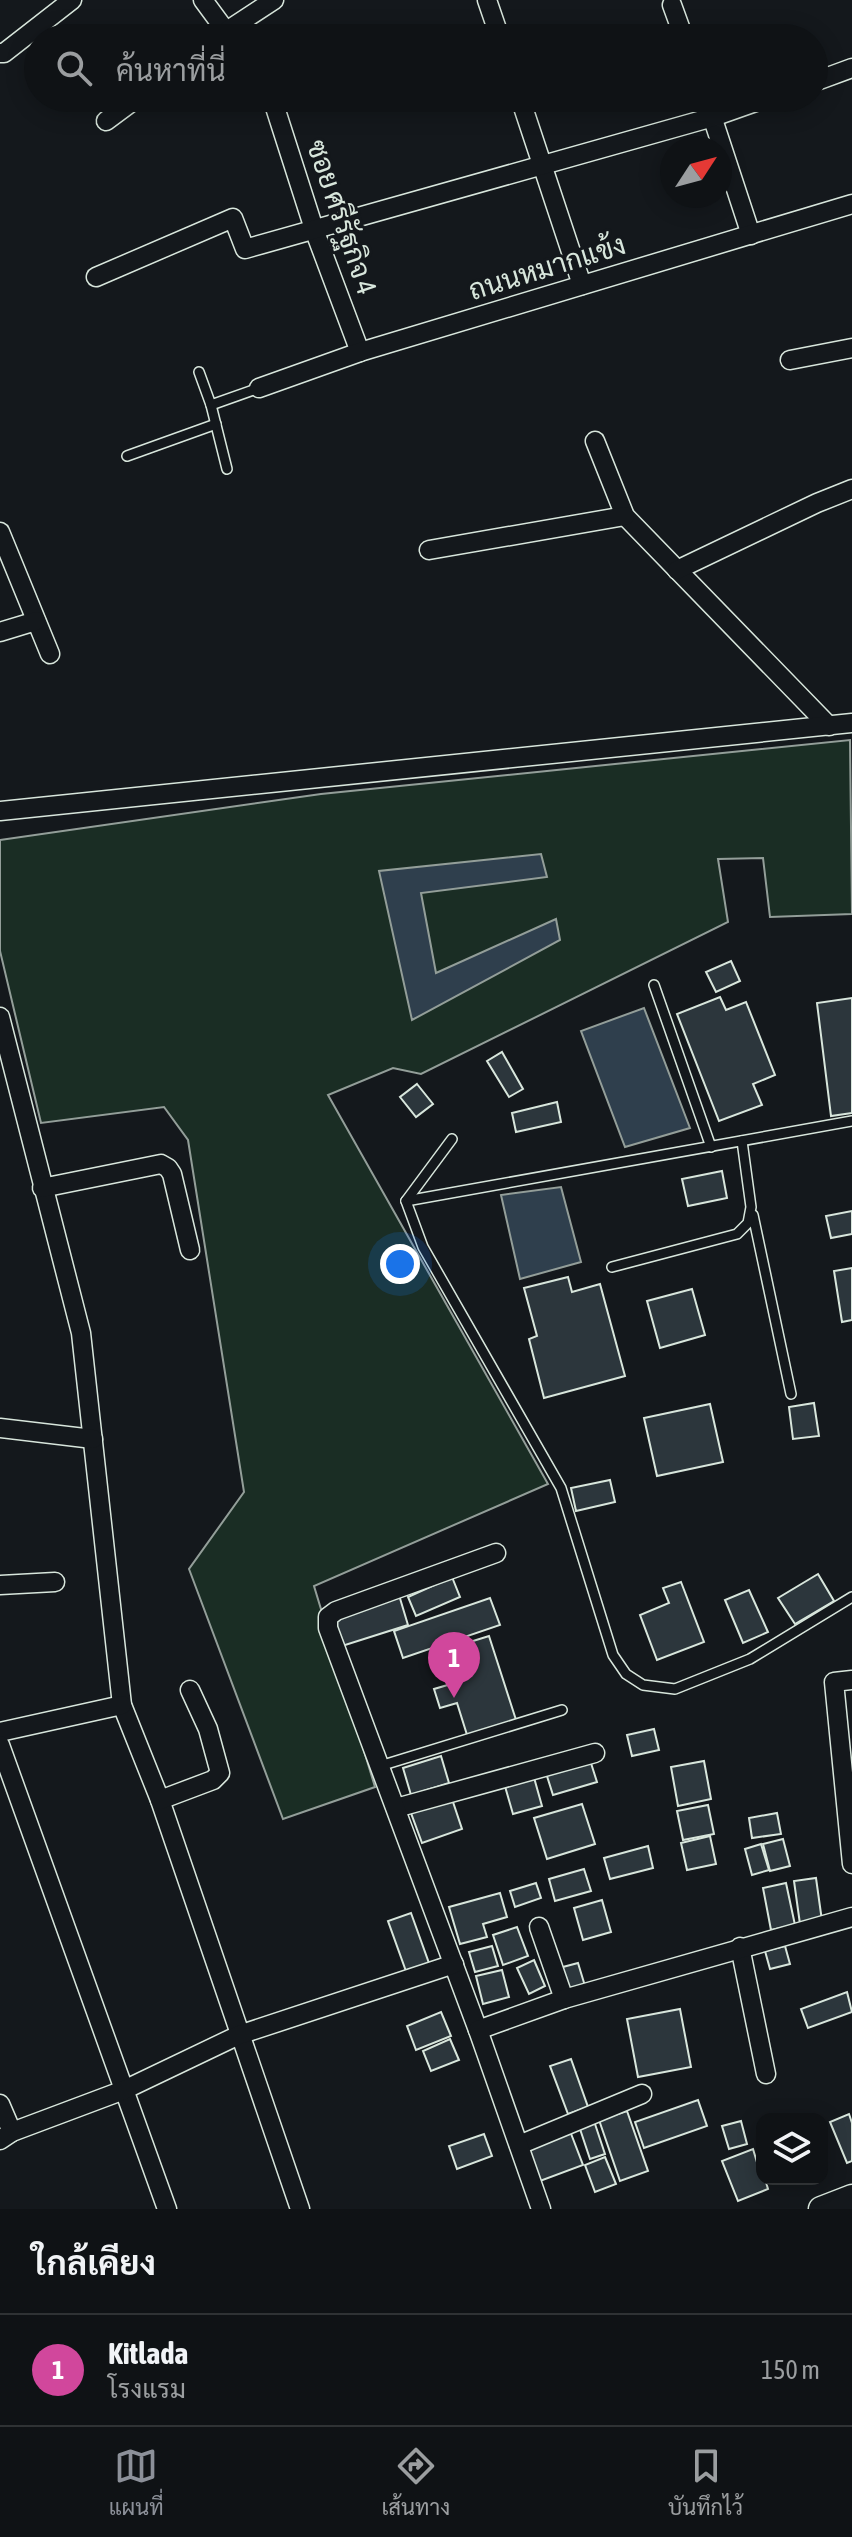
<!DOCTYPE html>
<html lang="th">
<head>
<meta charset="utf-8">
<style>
	body { margin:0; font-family:"Asap Condensed",Sarabun,sans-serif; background:#181b1e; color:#f1f3f6 }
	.controls { position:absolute; right:24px; bottom:24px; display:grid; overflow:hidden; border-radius:16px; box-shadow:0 4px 20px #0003 }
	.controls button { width:72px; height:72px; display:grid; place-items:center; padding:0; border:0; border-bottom:2px solid #2f3234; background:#0f1215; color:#f1f3f6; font:40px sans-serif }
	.compass { position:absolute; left:660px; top:136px; width:72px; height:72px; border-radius:50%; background:#0f1215; box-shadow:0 4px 20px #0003; rotate:54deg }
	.you { position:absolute; left:400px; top:1264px; width:28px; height:28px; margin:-20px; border:6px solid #fff; border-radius:50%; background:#1a73e8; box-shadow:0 0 0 12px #1a73e833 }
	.badge { display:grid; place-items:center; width:52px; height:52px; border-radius:50%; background:#8c9099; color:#fff; font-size:26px; font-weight:700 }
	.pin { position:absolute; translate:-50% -66px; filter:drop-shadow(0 2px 4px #0008) }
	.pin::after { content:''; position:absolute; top:42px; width:28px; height:24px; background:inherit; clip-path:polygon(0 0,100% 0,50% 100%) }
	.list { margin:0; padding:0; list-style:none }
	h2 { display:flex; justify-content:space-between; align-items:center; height:104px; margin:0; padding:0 32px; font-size:34px }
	h2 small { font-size:26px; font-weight:400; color:#9b9ea0 }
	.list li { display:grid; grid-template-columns:52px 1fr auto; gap:24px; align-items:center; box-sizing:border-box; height:112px; padding:0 32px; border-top:2px solid #2f3234 }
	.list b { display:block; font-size:30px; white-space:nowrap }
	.list p { margin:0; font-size:26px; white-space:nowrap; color:#9b9ea0 }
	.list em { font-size:26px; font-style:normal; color:#9b9ea0 }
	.icon { flex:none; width:44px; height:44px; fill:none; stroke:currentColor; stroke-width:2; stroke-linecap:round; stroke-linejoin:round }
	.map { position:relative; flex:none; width:852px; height:2209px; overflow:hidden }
	.search { position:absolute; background:#0f1215; box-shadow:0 4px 20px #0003; left:24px; right:24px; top:24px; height:88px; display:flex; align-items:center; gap:20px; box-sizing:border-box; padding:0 28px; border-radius:44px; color:#9b9ea0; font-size:30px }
	.sheet { height:216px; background:#0f1215 }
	nav { display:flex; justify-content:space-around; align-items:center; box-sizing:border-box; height:112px; border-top:2px solid #2f3234; background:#0f1215; font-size:22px; color:#9b9ea0 }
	nav a { display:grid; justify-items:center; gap:4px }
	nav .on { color:#8c9099 }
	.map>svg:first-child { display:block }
	.green { fill:#1a2d24; stroke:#939e99; stroke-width:2 }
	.water { fill:#2f3f4d; stroke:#939e99; stroke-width:2 }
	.building { fill:#2c363c; stroke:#d8e6dc; stroke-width:2 }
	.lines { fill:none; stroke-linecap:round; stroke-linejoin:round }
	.lane-casing { stroke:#d8e6dc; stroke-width:12 }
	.street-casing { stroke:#d8e6dc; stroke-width:21 }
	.secondary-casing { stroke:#d8e6dc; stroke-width:27 }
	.lane { stroke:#14181c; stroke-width:9 }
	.street { stroke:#14181c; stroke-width:18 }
	.secondary { stroke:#14181c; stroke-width:24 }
	.labels { text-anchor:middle; stroke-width:6; stroke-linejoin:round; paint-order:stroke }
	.street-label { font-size:28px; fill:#d8e6dc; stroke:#14181c }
</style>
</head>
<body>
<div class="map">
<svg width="852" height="2209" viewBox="0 0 852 2209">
	<rect width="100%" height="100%" fill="#14181c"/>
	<path class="green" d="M 850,740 L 852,914 L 770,917 L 763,858 L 718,859 L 728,922 L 421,1074 L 393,1068 L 328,1095 L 548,1484 L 314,1586 L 375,1787 L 283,1819 L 189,1569 L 244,1492 L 188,1140 L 164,1107 L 41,1123 L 0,951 L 0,840 L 321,794 Z"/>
	<g class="water">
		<path d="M 541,854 L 547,877 L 421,893 L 436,973 L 556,919 L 560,940 L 412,1020 L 379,871 Z"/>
		<path d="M 644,1008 L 690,1128 L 625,1147 L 581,1031 Z"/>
		<path d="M 561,1187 L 581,1262 L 520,1279 L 501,1195 Z"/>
	</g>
	<g class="building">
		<path d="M 731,961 L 740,981 L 716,992 L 706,972 Z"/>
		<path d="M 720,997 L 726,1010 L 746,1002 L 775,1075 L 753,1084 L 762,1105 L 719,1121 L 677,1014 Z"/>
		<path d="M 852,998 L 852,1113 L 831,1116 L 817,1003 Z"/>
		<path d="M 502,1052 L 523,1089 L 509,1097 L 487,1061 Z"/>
		<path d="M 417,1084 L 433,1104 L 416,1117 L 400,1097 Z"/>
		<path d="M 557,1102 L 561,1122 L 516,1132 L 512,1113 Z"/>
		<path d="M 722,1171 L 727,1198 L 688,1206 L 682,1179 Z"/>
		<path d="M 852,1211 L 852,1234 L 831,1238 L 826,1216 Z"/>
		<path d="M 852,1268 L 852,1320 L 842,1322 L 834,1271 Z"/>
		<path d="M 568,1277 L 572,1292 L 600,1284 L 625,1376 L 544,1398 L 529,1339 L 537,1336 L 524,1288 Z"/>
		<path d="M 692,1289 L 705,1335 L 660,1348 L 647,1301 Z"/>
		<path d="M 814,1403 L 819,1436 L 793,1439 L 789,1407 Z"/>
		<path d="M 710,1404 L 723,1462 L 657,1476 L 644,1418 Z"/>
		<path d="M 610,1480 L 615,1502 L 576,1511 L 571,1488 Z"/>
		<path d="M 818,1574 L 834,1601 L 795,1624 L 778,1598 Z"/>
		<path d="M 452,1577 L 460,1597 L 416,1616 L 408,1597 Z"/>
		<path d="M 681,1582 L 704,1642 L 657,1660 L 640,1615 L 669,1603 L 663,1588 Z"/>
		<path d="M 749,1590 L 768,1632 L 743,1643 L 725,1600 Z"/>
		<path d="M 399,1595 L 408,1625 L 342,1646 L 333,1615 Z"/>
		<path d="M 490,1598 L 500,1625 L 403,1658 L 394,1631 Z"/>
		<path d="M 489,1636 L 517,1723 L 468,1738 L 457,1703 L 440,1708 L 434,1689 L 451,1684 L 441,1651 Z"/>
		<path d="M 654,1729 L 659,1750 L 632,1756 L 627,1735 Z"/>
		<path d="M 441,1756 L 449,1783 L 411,1795 L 403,1768 Z"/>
		<path d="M 590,1760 L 597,1782 L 553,1795 L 546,1773 Z"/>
		<path d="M 704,1761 L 711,1799 L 678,1806 L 671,1767 Z"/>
		<path d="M 533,1774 L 542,1806 L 513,1814 L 504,1783 Z"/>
		<path d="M 452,1799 L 462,1829 L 422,1843 L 411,1813 Z"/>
		<path d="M 582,1804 L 595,1844 L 547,1859 L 534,1818 Z"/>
		<path d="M 708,1805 L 714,1834 L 683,1840 L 677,1811 Z"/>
		<path d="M 777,1813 L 781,1834 L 752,1838 L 749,1818 Z"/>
		<path d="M 710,1836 L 716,1864 L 687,1870 L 681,1843 Z"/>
		<path d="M 783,1839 L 790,1866 L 770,1871 L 763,1844 Z"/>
		<path d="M 761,1844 L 769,1870 L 752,1875 L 745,1849 Z"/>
		<path d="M 648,1846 L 653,1868 L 610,1879 L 604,1858 Z"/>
		<path d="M 584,1869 L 591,1891 L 555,1901 L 549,1879 Z"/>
		<path d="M 816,1878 L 822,1921 L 800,1924 L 794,1881 Z"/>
		<path d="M 536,1883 L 541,1898 L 515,1907 L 510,1891 Z"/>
		<path d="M 786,1883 L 795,1925 L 771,1930 L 763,1888 Z"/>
		<path d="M 500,1893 L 507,1917 L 483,1924 L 487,1937 L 460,1944 L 449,1907 Z"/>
		<path d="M 602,1900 L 611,1932 L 583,1940 L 574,1908 Z"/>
		<path d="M 411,1913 L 430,1966 L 407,1974 L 388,1921 Z"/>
		<path d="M 517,1927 L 528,1956 L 503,1965 L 493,1935 Z"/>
		<path d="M 492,1946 L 498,1966 L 475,1972 L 469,1952 Z"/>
		<path d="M 785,1946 L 790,1964 L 770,1969 L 765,1951 Z"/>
		<path d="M 534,1960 L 545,1986 L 529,1994 L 517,1968 Z"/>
		<path d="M 578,1963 L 585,1986 L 565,1991 L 559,1968 Z"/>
		<path d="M 502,1970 L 509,1997 L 483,2004 L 476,1976 Z"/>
		<path d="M 847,1992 L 852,2012 L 808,2028 L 801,2009 Z"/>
		<path d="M 680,2009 L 691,2067 L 638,2077 L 627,2019 Z"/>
		<path d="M 441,2012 L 451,2036 L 416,2050 L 407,2026 Z"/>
		<path d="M 450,2039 L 459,2060 L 431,2071 L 423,2051 Z"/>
		<path d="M 571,2059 L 588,2107 L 568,2114 L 550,2066 Z"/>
		<path d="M 698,2100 L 707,2126 L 644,2148 L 635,2122 Z"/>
		<path d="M 627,2111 L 648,2171 L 620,2181 L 599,2120 Z"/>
		<path d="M 849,2114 L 852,2123 L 852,2161 L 847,2163 L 830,2122 Z"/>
		<path d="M 594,2121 L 605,2154 L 590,2159 L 579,2126 Z"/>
		<path d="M 741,2121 L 747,2144 L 729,2149 L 722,2126 Z"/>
		<path d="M 570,2131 L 583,2165 L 540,2181 L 527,2148 Z"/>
		<path d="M 484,2134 L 492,2156 L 457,2169 L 449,2146 Z"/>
		<path d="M 753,2149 L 762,2179 L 765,2179 L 768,2189 L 738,2201 L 722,2161 Z"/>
		<path d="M 605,2157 L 616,2184 L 595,2192 L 585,2165 Z"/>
	</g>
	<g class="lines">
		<defs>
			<g id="lane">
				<path d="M 199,372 L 211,405 L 227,469"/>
				<path d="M 211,405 L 259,388"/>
				<path d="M 127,456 L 216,424"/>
				<path d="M 654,985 L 711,1147"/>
				<path d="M 452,1139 L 406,1201 L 423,1247 L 561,1488 L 613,1655 L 626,1674 L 643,1685 L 675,1689 L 750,1659 L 852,1597"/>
				<path d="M 406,1201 L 852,1121"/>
				<path d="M 753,1215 L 791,1394"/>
				<path d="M 612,1267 L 737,1234 L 748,1223 L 751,1207 L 742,1141"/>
				<path d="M 380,1766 L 562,1710"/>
			</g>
			<g id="street">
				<path d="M 203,0 L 231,38"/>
				<path d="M 487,0 L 500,38"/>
				<path d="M 672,5 L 684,38"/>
				<path d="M 216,38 L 274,0"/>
				<path d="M 0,53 L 4,53 L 72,0"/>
				<path d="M 814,82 L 852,68"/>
				<path d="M 272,98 L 315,232 L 360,352"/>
				<path d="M 520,98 L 582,285"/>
				<path d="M 706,98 L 751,235"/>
				<path d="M 106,121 L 137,98"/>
				<path d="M 96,277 L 233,218 L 245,249 L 713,117 L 767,98"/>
				<path d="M 790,360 L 852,348"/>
				<path d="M 259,388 L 360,352 L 852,204"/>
				<path d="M 595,441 L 625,516 L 829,726"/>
				<path d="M 0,532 L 50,654"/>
				<path d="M 429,550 L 625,516"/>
				<path d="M 677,570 L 817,503 L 852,489"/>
				<path d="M 0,632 L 36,621"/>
				<path d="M 0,811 L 852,723"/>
				<path d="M 0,1017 L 81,1333 L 122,1705 L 160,1800 L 300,2209"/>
				<path d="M 42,1188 L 161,1164 L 168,1168 L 172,1174 L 190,1250"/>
				<path d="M 0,1428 L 93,1439"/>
				<path d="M 0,1585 L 55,1582"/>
				<path d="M 852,1680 L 834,1682 L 852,1864"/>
				<path d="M 0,1732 L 122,1705"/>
				<path d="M 0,1745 L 167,2209"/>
				<path d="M 160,1800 L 213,1780 L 220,1773 L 208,1729 L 190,1690"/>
				<path d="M 396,1808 L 595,1753"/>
				<path d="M 539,1927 L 564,1999"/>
				<path d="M 740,1947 L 766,2074"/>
				<path d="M 478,2030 L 328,1628 L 328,1617 L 336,1611 L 496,1553"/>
				<path d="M 0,2104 L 12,2132"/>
				<path d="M 0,2140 L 12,2132 L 124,2090 L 239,2035 L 454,1964"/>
				<path d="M 519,2145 L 642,2094"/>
				<path d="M 541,2209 L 478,2030 L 564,1999 L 852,1917"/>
			</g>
			<path id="secondary" d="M 821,2209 L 852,2197"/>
		</defs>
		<use href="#lane" class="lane-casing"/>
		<use href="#street" class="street-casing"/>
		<use href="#secondary" class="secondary-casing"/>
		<use href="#lane" class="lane"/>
		<use href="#street" class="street"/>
		<use href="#secondary" class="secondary"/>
	</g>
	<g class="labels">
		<g class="street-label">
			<text transform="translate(342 217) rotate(71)" y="10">ซอย ศรีรัฐกิจ 4</text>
			<text transform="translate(547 267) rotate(-17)" y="10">ถนนหมากแข้ง</text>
		</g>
	</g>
</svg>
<div class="controls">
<button><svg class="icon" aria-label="layers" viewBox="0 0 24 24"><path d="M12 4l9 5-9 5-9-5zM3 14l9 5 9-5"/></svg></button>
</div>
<svg class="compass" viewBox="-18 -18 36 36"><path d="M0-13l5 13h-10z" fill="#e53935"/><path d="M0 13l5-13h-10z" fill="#9b9ea0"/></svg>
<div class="you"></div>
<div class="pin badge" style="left:454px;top:1698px;background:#d1479c">1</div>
<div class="search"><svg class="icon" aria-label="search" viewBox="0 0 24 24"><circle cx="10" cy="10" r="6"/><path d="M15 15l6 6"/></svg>ค้นหาที่นี่</div>
</div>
<section class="sheet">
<h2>ใกล้เคียง<small></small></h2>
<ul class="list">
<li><span class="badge" style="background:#d1479c">1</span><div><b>Kitlada</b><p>โรงแรม</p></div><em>150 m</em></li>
</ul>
</section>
<nav>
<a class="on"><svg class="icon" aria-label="map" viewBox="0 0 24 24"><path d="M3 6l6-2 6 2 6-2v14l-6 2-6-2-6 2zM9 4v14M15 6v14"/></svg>แผนที่</a>
<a><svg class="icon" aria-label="directions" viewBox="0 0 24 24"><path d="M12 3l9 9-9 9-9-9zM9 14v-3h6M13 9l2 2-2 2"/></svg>เส้นทาง</a>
<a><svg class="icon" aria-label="saved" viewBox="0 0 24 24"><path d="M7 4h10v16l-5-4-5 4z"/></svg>บันทึกไว้</a>
</nav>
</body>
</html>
